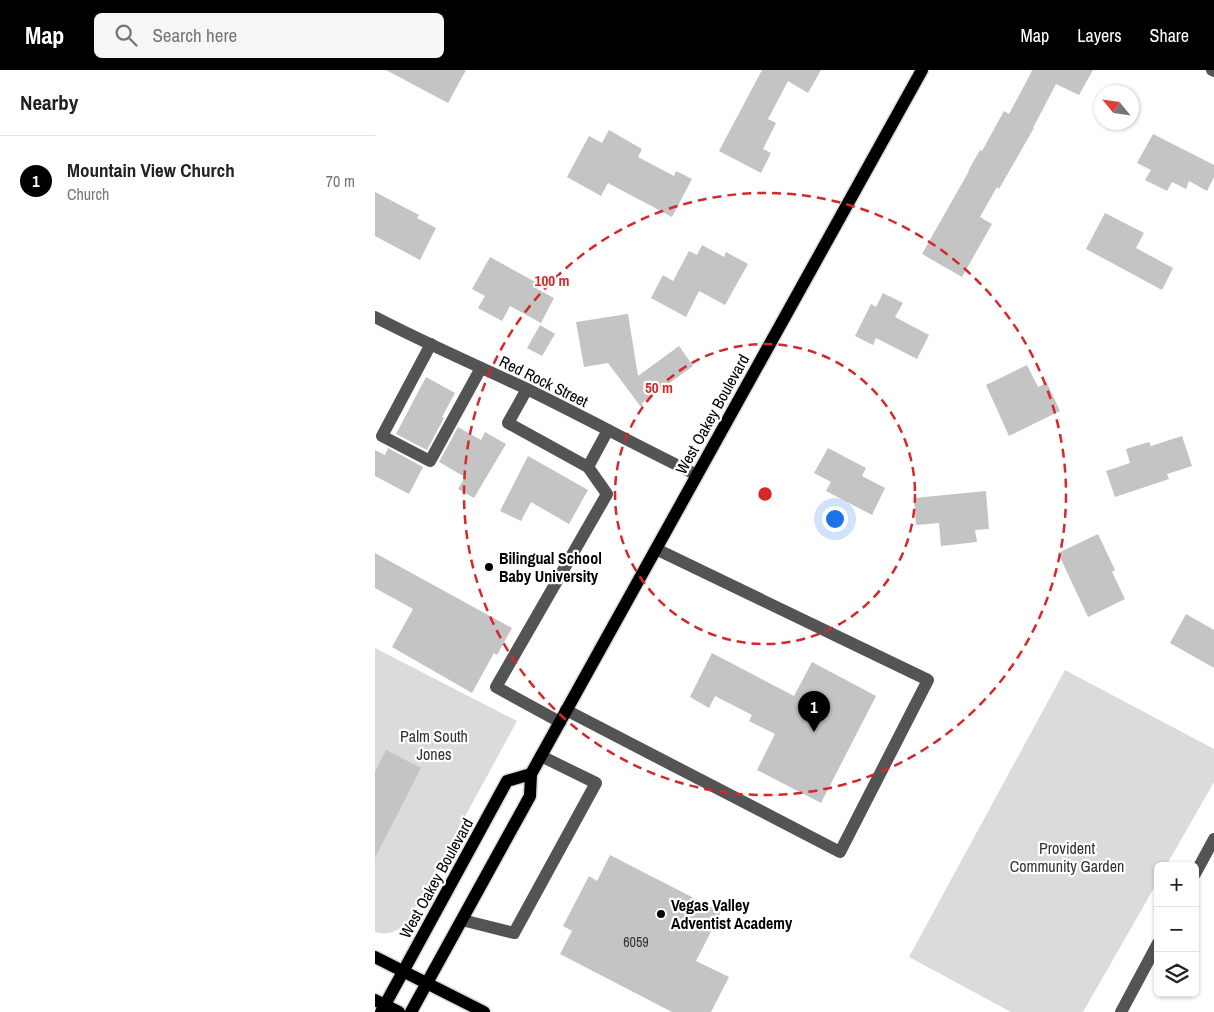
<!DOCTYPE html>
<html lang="en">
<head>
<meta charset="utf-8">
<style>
	body { margin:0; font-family:"Archivo Narrow",sans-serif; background:#f6f6f6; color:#222 }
	.controls { position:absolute; right:15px; bottom:15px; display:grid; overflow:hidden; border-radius:8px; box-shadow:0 1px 4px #0004 }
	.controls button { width:45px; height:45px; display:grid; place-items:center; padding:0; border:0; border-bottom:1px solid #e0e0e0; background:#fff; color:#222; font:25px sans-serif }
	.compass { position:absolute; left:719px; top:15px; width:45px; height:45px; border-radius:50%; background:#fff; box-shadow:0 1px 4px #0004; rotate:299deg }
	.you { position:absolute; left:459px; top:448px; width:18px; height:18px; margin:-12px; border:4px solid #fff; border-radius:50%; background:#1a73e8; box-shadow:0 0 0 8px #1a73e833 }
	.badge { display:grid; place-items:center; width:32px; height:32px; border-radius:50%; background:#000; color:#fff; font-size:16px; font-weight:700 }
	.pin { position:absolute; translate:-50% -41px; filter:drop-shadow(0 1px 2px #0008) }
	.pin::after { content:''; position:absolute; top:26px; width:18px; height:15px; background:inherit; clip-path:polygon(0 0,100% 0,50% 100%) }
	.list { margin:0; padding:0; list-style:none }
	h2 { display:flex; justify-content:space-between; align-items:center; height:65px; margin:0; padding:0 20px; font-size:21px }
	h2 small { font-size:16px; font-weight:400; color:#767676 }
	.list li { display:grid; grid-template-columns:32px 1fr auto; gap:15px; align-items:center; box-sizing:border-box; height:90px; padding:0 20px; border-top:1px solid #e0e0e0 }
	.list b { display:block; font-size:19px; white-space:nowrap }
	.list p { margin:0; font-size:16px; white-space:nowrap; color:#767676 }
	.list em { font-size:16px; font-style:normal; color:#767676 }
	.icon { flex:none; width:28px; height:28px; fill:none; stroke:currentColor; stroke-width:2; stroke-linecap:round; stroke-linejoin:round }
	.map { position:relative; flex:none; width:839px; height:942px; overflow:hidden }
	header { display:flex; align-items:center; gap:30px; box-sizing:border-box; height:70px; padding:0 25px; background:#000; color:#fff }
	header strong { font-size:24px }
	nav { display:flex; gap:28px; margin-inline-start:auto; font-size:18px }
	.search { width:350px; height:45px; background:#f6f6f6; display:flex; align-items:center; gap:12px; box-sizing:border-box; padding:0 18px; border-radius:8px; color:#767676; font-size:19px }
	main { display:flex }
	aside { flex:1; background:#fff }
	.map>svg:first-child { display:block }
	.green { fill:#dbdbdb }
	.building { fill:#c4c4c4 }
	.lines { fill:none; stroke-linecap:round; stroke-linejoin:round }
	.major-casing { stroke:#dbdbdb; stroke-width:15 }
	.minor { stroke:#545454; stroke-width:12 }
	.major { stroke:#000; stroke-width:12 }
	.ring { fill:none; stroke:#d62828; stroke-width:2.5; stroke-dasharray:9 6 }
	.poi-dot { fill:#000; stroke:#fff; stroke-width:2 }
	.labels { text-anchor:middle; stroke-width:4.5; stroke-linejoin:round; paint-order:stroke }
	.number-label { font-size:14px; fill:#313131 }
	.street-label { font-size:16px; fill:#000; stroke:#fff }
	.poi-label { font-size:16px; font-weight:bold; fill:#000; stroke:#fff; text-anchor:start }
	.park-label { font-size:16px; fill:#323232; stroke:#fff }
	.centre { fill:#d62828; stroke:#fff; stroke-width:2.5 }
	.ring-label { font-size:15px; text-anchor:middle; font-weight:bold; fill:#d62828; stroke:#fff; stroke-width:4.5; stroke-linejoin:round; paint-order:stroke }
</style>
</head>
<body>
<header>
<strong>Map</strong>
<div class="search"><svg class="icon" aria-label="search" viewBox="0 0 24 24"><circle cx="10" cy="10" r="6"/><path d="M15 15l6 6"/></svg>Search here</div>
<nav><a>Map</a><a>Layers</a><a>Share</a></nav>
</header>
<main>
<aside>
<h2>Nearby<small></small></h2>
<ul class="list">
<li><span class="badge">1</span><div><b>Mountain View Church</b><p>Church</p></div><em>70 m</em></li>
</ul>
</aside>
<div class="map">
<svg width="839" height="942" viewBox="0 0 839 942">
	<rect width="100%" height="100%" fill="#fff"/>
	<g class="green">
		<path d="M 0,578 L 142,651 L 32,853 C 20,862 14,866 0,862 Z"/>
		<path d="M 690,600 L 839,679 L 839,712 L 791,796 L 783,796 L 783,811 L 708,942 L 636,942 L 534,887 Z"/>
	</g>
	<g class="building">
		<path d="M 11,0 L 91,0 L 73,33 Z"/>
		<path d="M 387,0 L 446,0 L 433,23 L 413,11 L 393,49 L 401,53 L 388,79 L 396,83 L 386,103 L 344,81 Z"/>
		<path d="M 655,0 L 718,0 L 704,25 L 681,14 L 658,58 L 659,58 L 624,119 L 622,117 L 605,147 L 617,154 L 587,207 L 547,184 L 594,101 L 593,101 L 605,80 L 607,81 L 629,41 L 634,44 L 657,1 Z"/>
		<path d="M 234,60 L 267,79 L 263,87 L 299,106 L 301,101 L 317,109 L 297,147 L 233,113 L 226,126 L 192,107 L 214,66 L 227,73 Z"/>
		<path d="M 778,64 L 839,95 L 839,107 L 832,121 L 814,111 L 811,119 L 797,112 L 792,121 L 770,110 L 776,100 L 762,93 Z"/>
		<path d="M 0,122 L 44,145 L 42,148 L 61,158 L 45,190 L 0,166 Z"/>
		<path d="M 730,143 L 769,163 L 761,178 L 798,198 L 787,220 L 711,179 Z"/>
		<path d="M 327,175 L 349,187 L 351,182 L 373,194 L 350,235 L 324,221 L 311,247 L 276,228 L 288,205 L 298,211 L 314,181 L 322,185 Z"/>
		<path d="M 115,187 L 164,214 L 162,219 L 179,228 L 166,253 L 135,236 L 127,251 L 103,238 L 110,226 L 97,219 Z"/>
		<path d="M 508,223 L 528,233 L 520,247 L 554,265 L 542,289 L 501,268 L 498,275 L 480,266 L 496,234 L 501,237 Z"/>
		<path d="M 253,244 L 263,306 L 304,276 L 318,296 L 267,333 L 269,341 L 233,293 L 209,297 L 201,252 Z"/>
		<path d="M 165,255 L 180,264 L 167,286 L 152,278 Z"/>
		<path d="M 652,295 L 663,317 L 672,313 L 685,341 L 634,366 L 611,315 Z"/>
		<path d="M 51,307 L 80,323 L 67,347 L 69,348 L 52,380 L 21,364 Z"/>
		<path d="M 83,357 L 106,370 L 110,362 L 131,374 L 99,428 L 83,419 L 90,407 L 64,392 Z"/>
		<path d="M 807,366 L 817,396 L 792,404 L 794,409 L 740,427 L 731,401 L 755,393 L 751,379 L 774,372 L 776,376 Z"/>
		<path d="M 13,378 L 48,397 L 34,424 L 0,406 L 0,380 L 10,385 Z"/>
		<path d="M 453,378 L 491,398 L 487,406 L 510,418 L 497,445 L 451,421 L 456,412 L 439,403 Z"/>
		<path d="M 153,386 L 213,420 L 194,454 L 156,432 L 146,451 L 125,441 Z"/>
		<path d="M 611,421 L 614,459 L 600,460 L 602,472 L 566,476 L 564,453 L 541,455 L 539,428 Z"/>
		<path d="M 723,464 L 740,500 L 737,502 L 750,529 L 713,547 L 683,483 Z"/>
		<path d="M 0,483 L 137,558 L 122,585 L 119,583 L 97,623 L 17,577 L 38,539 L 0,518 Z"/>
		<path d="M 811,544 L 839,560 L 839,598 L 795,573 Z"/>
		<path d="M 337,583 L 419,626 L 437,592 L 501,626 L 446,733 L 382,700 L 400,664 L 374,651 L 377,645 L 340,626 L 334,638 L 315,627 Z"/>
		<path d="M 11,680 L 46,698 L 0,788 L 0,702 Z"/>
		<path d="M 235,785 L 346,842 L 321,891 L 354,907 L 336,942 L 297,942 L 185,884 L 197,861 L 188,856 L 214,806 L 222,811 Z"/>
	</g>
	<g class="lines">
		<defs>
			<g id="major">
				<path d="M 0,887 L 109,942"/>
				<path d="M 0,930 L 24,942"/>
				<path d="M 6,942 L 132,711 L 156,704"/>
				<path d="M 36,942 L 155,726 L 156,704 L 547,0"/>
			</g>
		</defs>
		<use href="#major" class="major-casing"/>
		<g class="minor">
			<path d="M 837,0 L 839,1"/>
			<path d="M 0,247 C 50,273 101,295 152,319 C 209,347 265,377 322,405"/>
			<path d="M 56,274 L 7,366 L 55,391 L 106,298"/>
			<path d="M 152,319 L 133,353 L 213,397 L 232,424 L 121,617 L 185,652"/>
			<path d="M 213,397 L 233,360"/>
			<path d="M 191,640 L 465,782 L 553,610 L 281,479"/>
			<path d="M 820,804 L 839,769"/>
			<path d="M 87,850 L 139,863 L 221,713 L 166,686"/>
			<path d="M 746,942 L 783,873"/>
		</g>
		<use href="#major" class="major"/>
	</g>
	<g class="ring">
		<circle cx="390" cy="424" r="150"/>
		<circle cx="390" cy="424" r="301"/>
	</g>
	<g class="poi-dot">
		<circle cx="114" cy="497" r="5"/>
		<circle cx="286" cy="844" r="5"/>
	</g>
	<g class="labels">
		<g class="number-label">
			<text x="261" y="877">6059</text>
		</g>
		<g class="street-label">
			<text transform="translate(169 311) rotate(26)" y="6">Red Rock Street</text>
			<text transform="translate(337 344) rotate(-61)" y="6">West Oakey Boulevard</text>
			<text transform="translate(61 808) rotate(-61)" y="6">West Oakey Boulevard</text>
		</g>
		<g class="poi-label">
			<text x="124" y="494">Bilingual School<tspan x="124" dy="18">Baby University</tspan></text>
			<text x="296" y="841">Vegas Valley<tspan x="296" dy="18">Adventist Academy</tspan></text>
		</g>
		<g class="park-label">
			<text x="59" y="672">Palm South<tspan x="59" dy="18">Jones</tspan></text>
			<text x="692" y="784">Provident<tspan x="692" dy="18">Community Garden</tspan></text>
		</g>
	</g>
	<circle cx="390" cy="424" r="8" class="centre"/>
	<g class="ring-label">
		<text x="177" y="216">100 m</text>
		<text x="284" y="323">50 m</text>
	</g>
</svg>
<div class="controls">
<button>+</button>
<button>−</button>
<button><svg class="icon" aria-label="layers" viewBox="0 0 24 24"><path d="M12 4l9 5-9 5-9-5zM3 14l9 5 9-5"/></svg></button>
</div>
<svg class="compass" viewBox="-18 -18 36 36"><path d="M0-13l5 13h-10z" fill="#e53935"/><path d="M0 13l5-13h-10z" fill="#767676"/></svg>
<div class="you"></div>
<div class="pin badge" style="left:439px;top:662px">1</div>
</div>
</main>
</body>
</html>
